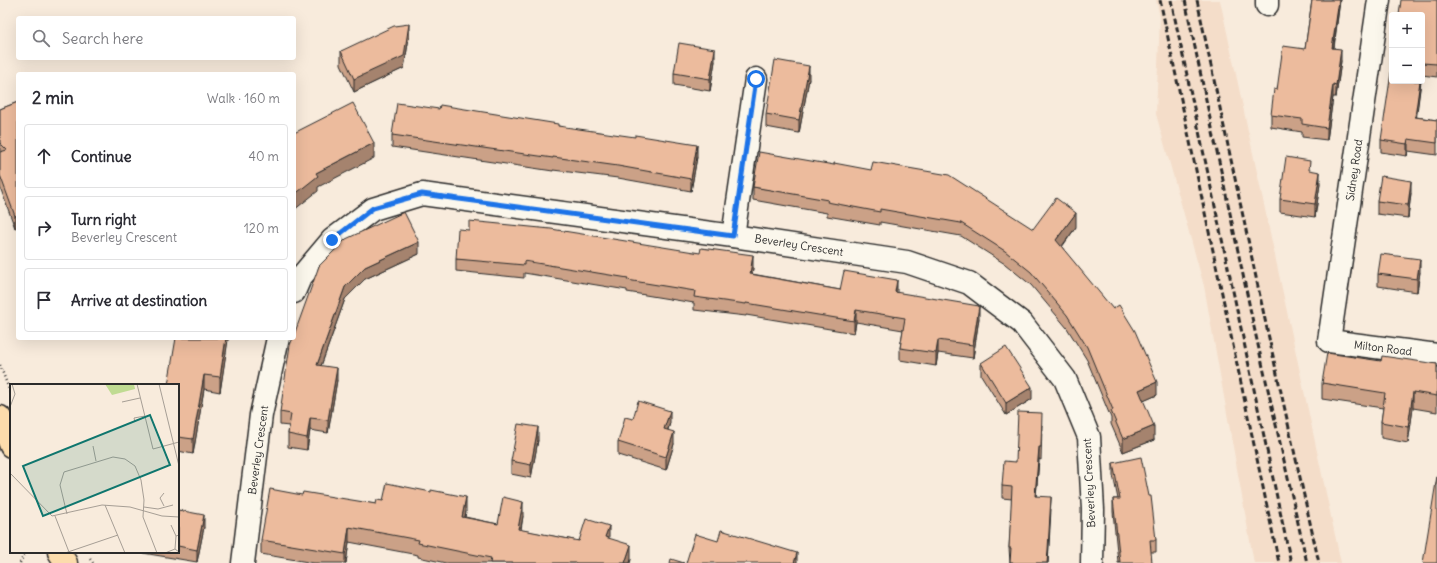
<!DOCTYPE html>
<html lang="en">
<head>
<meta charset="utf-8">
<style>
	body { margin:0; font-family:Delius,sans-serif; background:#f2f2f3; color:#2b2b33 }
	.controls { position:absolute; right:12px; top:12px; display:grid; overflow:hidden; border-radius:4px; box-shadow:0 4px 16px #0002 }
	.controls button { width:36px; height:36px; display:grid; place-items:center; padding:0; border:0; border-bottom:1px solid #e1e1e2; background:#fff; color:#2b2b33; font:20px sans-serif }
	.stop { position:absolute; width:12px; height:12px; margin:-9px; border:3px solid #1a73e8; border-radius:50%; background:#fff }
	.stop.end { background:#1a73e8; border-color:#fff; box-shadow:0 1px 4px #0008 }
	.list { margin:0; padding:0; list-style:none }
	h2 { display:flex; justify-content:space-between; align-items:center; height:52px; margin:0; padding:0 16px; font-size:17px }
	h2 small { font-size:13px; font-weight:400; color:#7c7c81 }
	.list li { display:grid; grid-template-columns:26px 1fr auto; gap:12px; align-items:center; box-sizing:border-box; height:64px; margin:0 8px 8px; padding:0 8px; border:1px solid #e1e1e2; border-radius:4px }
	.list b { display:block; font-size:15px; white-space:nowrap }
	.list p { margin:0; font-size:13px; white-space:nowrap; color:#7c7c81 }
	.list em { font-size:13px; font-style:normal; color:#7c7c81 }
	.icon { flex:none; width:22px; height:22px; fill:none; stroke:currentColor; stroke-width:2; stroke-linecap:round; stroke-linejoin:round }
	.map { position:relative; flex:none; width:1437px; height:563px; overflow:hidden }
	.search { position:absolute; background:#fff; box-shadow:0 4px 16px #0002; left:16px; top:16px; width:280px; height:44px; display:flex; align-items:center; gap:10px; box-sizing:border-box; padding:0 14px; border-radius:4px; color:#7c7c81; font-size:15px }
	.panel { position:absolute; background:#fff; box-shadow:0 4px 16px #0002; left:16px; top:72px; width:280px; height:268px; border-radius:4px }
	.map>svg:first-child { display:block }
	.built { fill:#f4ddc9 }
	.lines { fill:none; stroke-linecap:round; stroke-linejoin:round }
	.street-casing { stroke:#2b2b2b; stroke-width:25 }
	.primary-casing { stroke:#2b2b2b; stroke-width:25 }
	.path { stroke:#2b2b2b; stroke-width:2.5; stroke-dasharray:1 3; stroke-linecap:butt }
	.street { stroke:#fbf7ec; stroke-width:22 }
	.primary { stroke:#fcdcac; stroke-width:22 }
	.rail { stroke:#2b2b2b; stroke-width:3; stroke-dasharray:6 3; stroke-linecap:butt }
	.wall { fill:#cba187; stroke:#2b2b2b }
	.shaded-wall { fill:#a5836e; stroke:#2b2b2b }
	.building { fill:#ecbb9d; stroke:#2b2b2b }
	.route { stroke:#1a73e8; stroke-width:5 }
	.labels { text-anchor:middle; stroke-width:3; stroke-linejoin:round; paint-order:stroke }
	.street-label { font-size:11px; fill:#2b2b2b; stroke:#fbf7ec }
	.inset-road { fill:none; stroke:#a69e95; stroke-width:1 }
	.view { fill:#0f766e; fill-opacity:0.15; stroke:#0f766e; stroke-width:2 }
	.inset-edge { fill:none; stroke:#2b2b2b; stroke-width:2 }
</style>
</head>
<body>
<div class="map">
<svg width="1437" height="563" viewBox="0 0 1437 563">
	<rect width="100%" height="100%" fill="#f8ebdc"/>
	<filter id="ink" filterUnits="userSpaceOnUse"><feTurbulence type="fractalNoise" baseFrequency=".025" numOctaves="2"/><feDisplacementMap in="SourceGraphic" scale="8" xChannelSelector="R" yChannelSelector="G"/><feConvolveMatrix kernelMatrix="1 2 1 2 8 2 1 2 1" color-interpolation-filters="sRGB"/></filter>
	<g filter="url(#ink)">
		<path class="built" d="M 1156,0 L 1220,0 L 1341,563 L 1254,563 L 1204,286 L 1156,114 L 1160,17 Z"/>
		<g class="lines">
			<defs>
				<g id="street">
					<path d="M 1379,0 L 1329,341 L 1437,355"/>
					<path d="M 1267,5 L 1267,0"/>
					<path d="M 733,236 L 756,79"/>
					<path d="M 294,292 L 300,278 L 332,240 L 373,209 L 422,194 L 733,236 L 907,262 L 969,283 L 1022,323 L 1065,379 L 1089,437 L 1093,510 L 1092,563"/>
					<path d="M 243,563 L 261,415 L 278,338"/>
				</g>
				<g id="primary">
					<path d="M 0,417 L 11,446"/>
					<path d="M 59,552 L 66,563"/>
				</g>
			</defs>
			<use href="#street" class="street-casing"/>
			<use href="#primary" class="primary-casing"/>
			<g class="path">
				<path d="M 0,365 L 11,395"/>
				<path d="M 90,559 L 93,563"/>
				<path d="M 20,563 L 25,552"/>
			</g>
			<use href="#street" class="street"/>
			<use href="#primary" class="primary"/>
			<g class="rail">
				<path d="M 1160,0 L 1279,563"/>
				<path d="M 1171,0 L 1291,563"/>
				<path d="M 1185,0 L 1254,327 L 1307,563"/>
				<path d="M 1197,0 L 1267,329 L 1319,563"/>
			</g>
		</g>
		<g class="wall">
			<path d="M 1312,0 L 1340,0 L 1334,48 L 1341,61 L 1336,97 L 1333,97 L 1327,140 L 1302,137 L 1302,132 L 1271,127 L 1271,115 L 1305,49 Z"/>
			<path d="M 1437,0 L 1437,77 L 1422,75 L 1422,77 L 1422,15 Z"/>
			<path d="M 409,37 L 404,68 L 354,92 L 341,64 L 341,51 Z"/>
			<path d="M 715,61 L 710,91 L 674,85 L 674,73 Z"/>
			<path d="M 809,79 L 799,133 L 766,127 L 766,114 Z"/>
			<path d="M 1421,81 L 1416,117 L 1437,120 L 1437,155 L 1408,151 L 1407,156 L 1381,152 L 1381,140 Z"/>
			<path d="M 18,102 L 15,228 L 0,187 L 0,109 Z"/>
			<path d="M 439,109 L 558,126 L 697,157 L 691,191 L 618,178 L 553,170 L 553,171 L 392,147 L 392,135 Z"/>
			<path d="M 1310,171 L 1320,184 L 1315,217 L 1280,212 L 1280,199 Z"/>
			<path d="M 753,187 L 1033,229 L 1076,227 L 1062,247 L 1157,395 L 1143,401 L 1154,440 L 1123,452 L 1111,424 L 1111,418 L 1087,360 L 1067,328 L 1031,285 L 1005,264 L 961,236 L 880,222 L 880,225 L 827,216 L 827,213 L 753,200 Z"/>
			<path d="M 1411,193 L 1408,218 L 1377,214 L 1377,201 Z"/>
			<path d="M 419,254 L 365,279 L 345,299 L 321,366 L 337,380 L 328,433 L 310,430 L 307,450 L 288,447 L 288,434 L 289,426 L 280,425 L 280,412 L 319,266 Z"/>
			<path d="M 456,259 L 753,268 L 752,274 L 840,290 L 897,293 L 979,318 L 973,358 L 938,353 L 936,366 L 900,360 L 900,348 L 903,330 L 856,322 L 854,333 L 746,315 L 746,316 L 694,310 L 694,303 L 627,292 L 627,290 L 524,273 L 524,278 L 456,271 Z"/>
			<path d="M 1420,272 L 1417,292 L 1378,286 L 1378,274 Z"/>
			<path d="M 17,274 L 18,274 L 18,295 L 17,292 Z"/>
			<path d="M 228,338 L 220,392 L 204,389 L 193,454 L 178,451 L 178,385 Z"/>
			<path d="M 1381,361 L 1437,364 L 1437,412 L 1413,408 L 1408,443 L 1381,438 L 1381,422 L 1383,408 L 1322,399 L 1322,383 Z"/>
			<path d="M 981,363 L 1032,399 L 1006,415 L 981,375 Z"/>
			<path d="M 633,419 L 670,423 L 668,430 L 674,444 L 666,470 L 618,455 L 618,442 Z"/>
			<path d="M 1042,425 L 1041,460 L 1039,459 L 1036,496 L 1051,509 L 1048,563 L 1010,563 L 1009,548 L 1012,499 L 1002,498 L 1002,486 L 1016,462 Z"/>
			<path d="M 538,440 L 531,478 L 511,474 L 511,461 Z"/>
			<path d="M 1113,463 L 1156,540 L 1156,552 L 1151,552 L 1118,562 L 1113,512 L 1113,499 L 1118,499 L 1113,475 Z"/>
			<path d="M 302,495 L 376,504 L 383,501 L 466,511 L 465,517 L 498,524 L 523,516 L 521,530 L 579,541 L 609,538 L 631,559 L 630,563 L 446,563 L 418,557 L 418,555 L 349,542 L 346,563 L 314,563 L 261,554 L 261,540 Z"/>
			<path d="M 178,510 L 204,527 L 197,562 L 143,553 L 143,552 L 178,552 Z"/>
		</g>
		<g class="shaded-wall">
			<path d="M 1339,0 L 1340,0 L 1332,60 L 1332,48 Z"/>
			<path d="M 409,24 L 409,37 L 404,68 L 354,92 L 354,79 Z"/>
			<path d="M 715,49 L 715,61 L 710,91 L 710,79 Z"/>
			<path d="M 1341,49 L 1341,61 L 1336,97 L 1336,85 Z"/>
			<path d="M 809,66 L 809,79 L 799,133 L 799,120 Z"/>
			<path d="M 1420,81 L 1421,81 L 1415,129 L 1415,117 Z"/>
			<path d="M 1333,84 L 1333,97 L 1327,140 L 1327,128 Z"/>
			<path d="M 1408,139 L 1408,151 L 1407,156 L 1407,144 Z"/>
			<path d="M 374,143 L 374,158 L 318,187 L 318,191 L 294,210 L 294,195 L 316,173 Z"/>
			<path d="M 697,145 L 697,157 L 691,191 L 691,179 Z"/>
			<path d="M 1320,172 L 1320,184 L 1315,217 L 1315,204 Z"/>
			<path d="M 1411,181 L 1411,193 L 1408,218 L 1408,205 Z"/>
			<path d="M 1076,213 L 1076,227 L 1056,254 L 1056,240 Z"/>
			<path d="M 18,215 L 18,227 L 15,228 L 15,216 Z"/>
			<path d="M 419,242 L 419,254 L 365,279 L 345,299 L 317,377 L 317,365 L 345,287 L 365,267 Z"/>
			<path d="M 753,255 L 753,268 L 750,287 L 750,274 Z"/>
			<path d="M 1420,259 L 1420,272 L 1417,292 L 1417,279 Z"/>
			<path d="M 897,280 L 897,293 L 895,292 Z"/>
			<path d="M 979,306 L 979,318 L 973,358 L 973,345 Z"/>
			<path d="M 856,310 L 856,322 L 854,333 L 854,321 Z"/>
			<path d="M 226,338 L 228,338 L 228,340 L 220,392 L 220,377 Z"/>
			<path d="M 938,340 L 938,353 L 936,366 L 936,353 Z"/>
			<path d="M 337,368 L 337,380 L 328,433 L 328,420 Z"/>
			<path d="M 204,375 L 204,389 L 193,454 L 193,439 Z"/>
			<path d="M 1157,382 L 1157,395 L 1139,403 L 1139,390 Z"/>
			<path d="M 1032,387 L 1032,399 L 1006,415 L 1006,403 Z"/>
			<path d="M 1413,392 L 1413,408 L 1408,443 L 1408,427 Z"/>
			<path d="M 670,411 L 670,423 L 664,441 L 664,429 Z"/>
			<path d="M 310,418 L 310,430 L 307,450 L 307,438 Z"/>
			<path d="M 1154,426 L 1154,440 L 1123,452 L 1123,439 Z"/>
			<path d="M 538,427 L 538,440 L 531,478 L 531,465 Z"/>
			<path d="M 674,432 L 674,444 L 666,470 L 666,457 Z"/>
			<path d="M 1039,447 L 1039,459 L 1035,509 L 1035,496 Z"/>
			<path d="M 466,497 L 466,511 L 462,531 L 462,517 Z"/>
			<path d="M 1051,497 L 1048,563 L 1047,563 Z"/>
			<path d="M 523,502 L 523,516 L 518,544 L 518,529 Z"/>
			<path d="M 204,515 L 204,527 L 197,562 L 197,550 Z"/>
			<path d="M 609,526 L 609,540 L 605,537 Z"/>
			<path d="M 349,527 L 349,542 L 346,563 L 345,563 L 345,554 Z"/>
			<path d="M 631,545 L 631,559 L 630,563 L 625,563 Z"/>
			<path d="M 797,553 L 797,563 L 794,563 Z"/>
		</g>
		<g class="building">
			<path d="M 1312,0 L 1339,0 L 1332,48 L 1341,49 L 1336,85 L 1333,84 L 1327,128 L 1302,124 L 1302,119 L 1271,115 L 1274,89 L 1277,90 L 1283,46 L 1305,49 Z"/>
			<path d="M 1401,0 L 1437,0 L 1437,64 L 1422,63 L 1422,65 L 1422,15 L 1399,15 Z"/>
			<path d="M 409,24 L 404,56 L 354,79 L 341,51 L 394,26 Z"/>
			<path d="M 679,43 L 715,49 L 710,79 L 674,73 Z"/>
			<path d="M 775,60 L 809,66 L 799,120 L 766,114 Z"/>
			<path d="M 1392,66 L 1392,81 L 1420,81 L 1415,117 L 1437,120 L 1437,143 L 1408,139 L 1407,144 L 1381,140 Z"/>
			<path d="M 18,102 L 18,215 L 15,216 L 0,175 L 0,152 L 7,150 L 0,143 L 0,109 Z"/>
			<path d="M 353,103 L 374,143 L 316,173 L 318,176 L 294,195 L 294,133 Z"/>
			<path d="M 397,103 L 439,109 L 440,105 L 558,124 L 558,126 L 635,137 L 635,135 L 697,145 L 691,179 L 618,166 L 553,157 L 553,158 L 392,135 Z"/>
			<path d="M 759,152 L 834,165 L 834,163 L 871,170 L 873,162 L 949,175 L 1033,229 L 1056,198 L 1076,213 L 1056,240 L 1113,309 L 1119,305 L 1135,331 L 1157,382 L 1139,390 L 1154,426 L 1123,439 L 1111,411 L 1113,410 L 1087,347 L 1067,315 L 1031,272 L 1005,251 L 961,223 L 880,209 L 880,212 L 827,202 L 828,200 L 753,187 Z"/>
			<path d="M 1286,157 L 1310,161 L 1309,170 L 1320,172 L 1315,204 L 1280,199 Z"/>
			<path d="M 1381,176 L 1411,181 L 1408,205 L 1377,201 Z"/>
			<path d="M 404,212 L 419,242 L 365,267 L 345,287 L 317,365 L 337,368 L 328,420 L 310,418 L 307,438 L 288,434 L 291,414 L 280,412 L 290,345 L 293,338 L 294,338 L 294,335 L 319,266 L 346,239 Z"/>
			<path d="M 469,221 L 551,229 L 700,253 L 701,248 L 753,255 L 750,274 L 840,290 L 844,271 L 897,280 L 895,292 L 979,306 L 973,345 L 938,340 L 936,353 L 900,348 L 905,318 L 856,310 L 854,321 L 746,303 L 746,304 L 694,297 L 695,291 L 627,280 L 628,278 L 524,261 L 524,265 L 456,259 L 458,229 L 469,230 Z"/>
			<path d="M 1381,254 L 1420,259 L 1417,279 L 1378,274 Z"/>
			<path d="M 176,338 L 226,338 L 220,377 L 204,375 L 193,439 L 178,437 L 178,385 L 168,385 Z"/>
			<path d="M 1006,347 L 1032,387 L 1006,403 L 981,363 Z"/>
			<path d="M 1327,353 L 1381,361 L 1382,356 L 1437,364 L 1437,396 L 1413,392 L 1408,427 L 1381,422 L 1385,393 L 1322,383 Z"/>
			<path d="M 638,401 L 670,411 L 664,429 L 674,432 L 666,457 L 618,442 L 625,417 L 633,419 Z"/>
			<path d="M 1018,412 L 1042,413 L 1041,447 L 1039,447 L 1035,496 L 1051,497 L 1048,550 L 1047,563 L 1010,563 L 1011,548 L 1009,548 L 1012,487 L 1002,486 L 1004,461 L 1016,462 Z"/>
			<path d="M 518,424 L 538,427 L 531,465 L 511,461 Z"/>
			<path d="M 1141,457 L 1149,496 L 1151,496 L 1156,540 L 1150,540 L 1152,563 L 1118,563 L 1118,562 L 1120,562 L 1113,499 L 1120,499 L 1113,463 Z"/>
			<path d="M 1437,476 L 1437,563 L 1423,563 Z"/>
			<path d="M 387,483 L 431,492 L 431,490 L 466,497 L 462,517 L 498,524 L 503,497 L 523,502 L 518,529 L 579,541 L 586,519 L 609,526 L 605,537 L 631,545 L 625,563 L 490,563 L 491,558 L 418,543 L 419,540 L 349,527 L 345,554 L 261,540 L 270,489 L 302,495 L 303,492 L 376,504 L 377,500 L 383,501 Z"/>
			<path d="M 178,510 L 204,515 L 197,550 L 178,546 Z"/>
			<path d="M 721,530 L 797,553 L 794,563 L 686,563 L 695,534 L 718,541 Z"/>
			<path d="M 671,559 L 684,563 L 670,563 Z"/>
		</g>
	</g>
	<g class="lines" filter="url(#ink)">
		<path class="route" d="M 332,240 L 373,208 L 422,194 L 733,236 L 756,79"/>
	</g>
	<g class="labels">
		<g class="street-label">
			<text transform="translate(1354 170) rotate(-82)" y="4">Sidney Road</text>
			<text transform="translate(799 245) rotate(9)" y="4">Beverley Crescent</text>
			<text transform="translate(1383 348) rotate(7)" y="4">Milton Road</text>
			<text transform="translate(258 450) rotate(-82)" y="4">Beverley Crescent</text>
			<text transform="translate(1089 483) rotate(-93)" y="4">Beverley Crescent</text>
		</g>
	</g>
	<g transform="translate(10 384)">
		<rect width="169" height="169" fill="#f8ebdc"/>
		<path d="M 95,0 L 124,0 L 125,5 L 102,11 Z" fill="#c0db92"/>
		<path class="inset-road" d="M 127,0 L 143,65 L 169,58M 149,0 L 169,82M 112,18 L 130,14M 0,23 L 5,10 L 2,0M 125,38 L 124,34 L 135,32M 83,62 L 86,77M 0,89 L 42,132 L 92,121 L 120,123 L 152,132 L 169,133M 154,109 L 150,114 L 154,122M 95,121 L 115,169M 134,123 L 148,125 L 163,121M 57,130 L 50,101 L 54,88 L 103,73 L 115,75 L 125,82 L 131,96 L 134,116 L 133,133 L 147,169M 45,132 L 59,168M 161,141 L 166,152M 165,165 L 166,152 L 169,151M 55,169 L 108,151M 155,169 L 165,165 L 169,168"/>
		<path class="view" d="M 140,31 L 160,81 L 33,132 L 13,82 Z"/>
		<rect width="169" height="169" class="inset-edge"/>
	</g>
</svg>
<div class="controls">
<button>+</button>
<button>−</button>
</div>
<div class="stop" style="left:756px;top:79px"></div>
<div class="stop end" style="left:332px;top:240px"></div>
<div class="search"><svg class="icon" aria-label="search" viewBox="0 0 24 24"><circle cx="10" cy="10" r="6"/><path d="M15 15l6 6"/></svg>Search here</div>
<section class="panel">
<h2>2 min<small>Walk · 160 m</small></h2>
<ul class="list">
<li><svg class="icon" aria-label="ahead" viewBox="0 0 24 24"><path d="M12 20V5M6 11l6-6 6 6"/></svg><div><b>Continue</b></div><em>40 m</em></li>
<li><svg class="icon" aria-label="right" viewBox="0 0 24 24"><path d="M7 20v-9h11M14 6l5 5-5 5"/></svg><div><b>Turn right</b><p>Beverley Crescent</p></div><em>120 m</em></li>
<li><svg class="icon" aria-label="arrive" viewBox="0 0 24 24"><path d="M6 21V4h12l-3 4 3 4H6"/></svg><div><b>Arrive at destination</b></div></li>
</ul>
</section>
</div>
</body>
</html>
